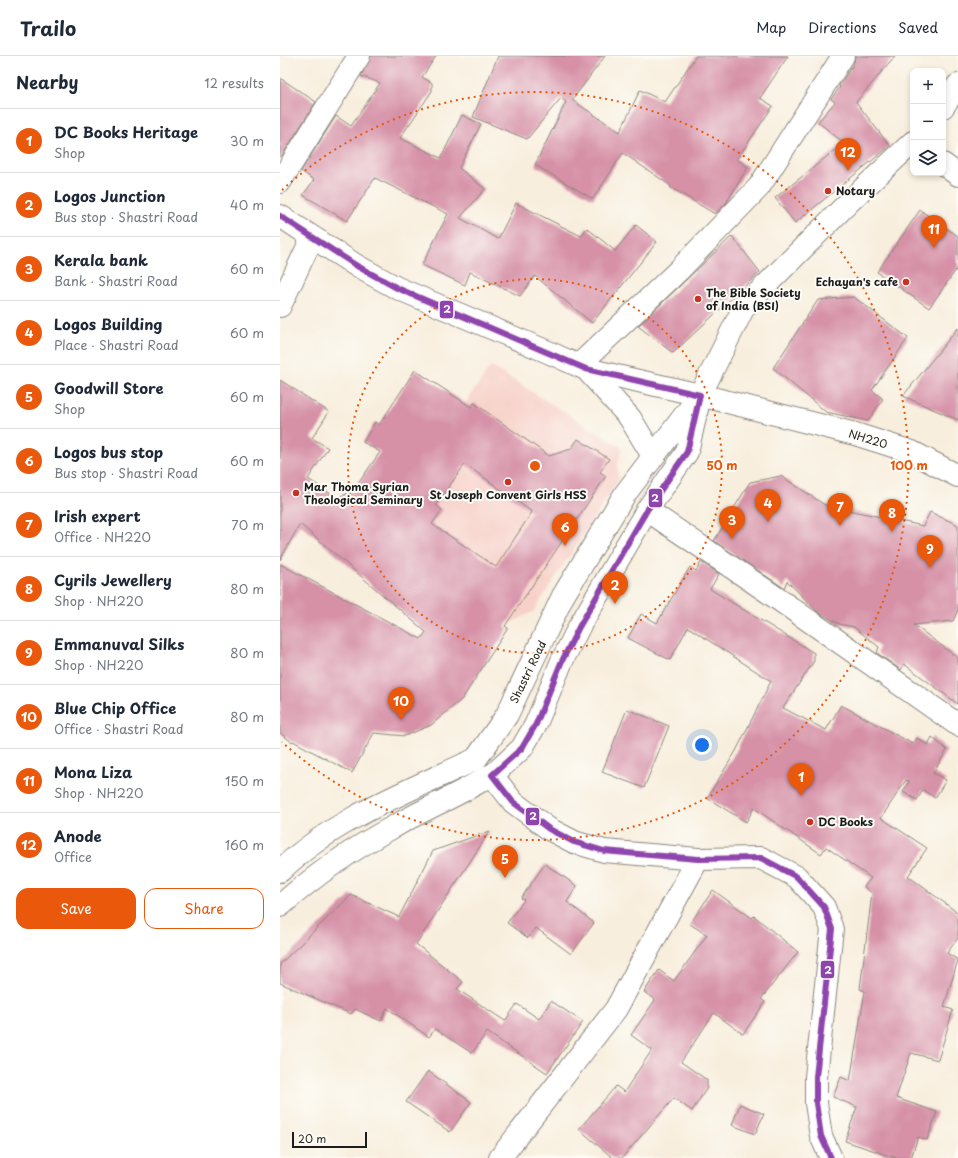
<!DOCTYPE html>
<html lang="en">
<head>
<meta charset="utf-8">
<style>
	body { margin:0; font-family:"Playpen Sans",sans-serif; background:#f6f6f7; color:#1f2937 }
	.controls { position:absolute; right:12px; top:12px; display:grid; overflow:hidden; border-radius:8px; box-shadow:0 2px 6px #0003 }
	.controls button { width:36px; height:36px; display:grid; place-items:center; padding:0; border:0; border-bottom:1px solid #e0e1e3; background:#fff; color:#1f2937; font:20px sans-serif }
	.scale { position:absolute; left:12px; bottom:10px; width:75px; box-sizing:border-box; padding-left:4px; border:2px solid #1c1c1c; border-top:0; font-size:11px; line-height:14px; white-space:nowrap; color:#1c1c1c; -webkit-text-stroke:3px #fdfcf7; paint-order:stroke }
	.you { position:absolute; left:422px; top:689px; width:14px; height:14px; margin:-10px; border:3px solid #fff; border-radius:50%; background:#1a73e8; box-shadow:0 0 0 6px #1a73e833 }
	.badge { display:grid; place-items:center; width:26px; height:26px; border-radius:50%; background:#ea580c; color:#fff; font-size:13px; font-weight:700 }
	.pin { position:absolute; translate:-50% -33px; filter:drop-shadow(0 1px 2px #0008) }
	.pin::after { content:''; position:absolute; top:21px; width:14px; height:12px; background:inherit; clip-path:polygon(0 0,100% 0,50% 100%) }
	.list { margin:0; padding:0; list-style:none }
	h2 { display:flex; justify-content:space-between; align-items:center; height:52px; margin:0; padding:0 16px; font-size:17px }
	h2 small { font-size:13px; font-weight:400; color:#747a83 }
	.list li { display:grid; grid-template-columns:26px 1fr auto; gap:12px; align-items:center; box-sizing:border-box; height:64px; padding:0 16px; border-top:1px solid #e0e1e3 }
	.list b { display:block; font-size:15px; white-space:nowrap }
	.list p { margin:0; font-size:13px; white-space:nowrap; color:#747a83 }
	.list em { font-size:13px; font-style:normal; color:#747a83 }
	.actions { display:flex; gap:8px; padding:12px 16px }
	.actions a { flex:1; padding:9px 0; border:1px solid #ea580c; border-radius:12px; text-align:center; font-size:14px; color:#ea580c }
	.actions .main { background:#ea580c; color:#fff }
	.icon { flex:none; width:22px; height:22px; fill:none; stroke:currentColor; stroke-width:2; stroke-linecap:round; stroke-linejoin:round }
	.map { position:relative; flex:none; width:678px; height:1102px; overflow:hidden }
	header { display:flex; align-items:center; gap:24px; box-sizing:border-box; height:56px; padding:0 20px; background:#fff; border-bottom:1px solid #e0e1e3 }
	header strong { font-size:19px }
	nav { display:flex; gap:22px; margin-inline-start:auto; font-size:14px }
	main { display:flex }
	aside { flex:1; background:#fff }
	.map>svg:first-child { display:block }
	.built { fill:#f7d1c9 }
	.building { fill:#d691a7; fill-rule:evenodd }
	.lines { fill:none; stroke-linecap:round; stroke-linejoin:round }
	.minor-casing { stroke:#8a857c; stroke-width:24 }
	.major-casing { stroke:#8a857c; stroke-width:24 }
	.highway-casing { stroke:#8a857c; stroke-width:24 }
	.minor { stroke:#fff; stroke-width:22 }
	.major { stroke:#fff; stroke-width:22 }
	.highway { stroke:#fff; stroke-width:22 }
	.bus-1-casing { stroke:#fdfcf7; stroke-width:9 }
	.bus-1 { stroke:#8e44ad; stroke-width:6 }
	.ring { fill:none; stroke:#e8590c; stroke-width:2; stroke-dasharray:2 4 }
	.poi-dot { fill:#c8321e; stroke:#fdfcf7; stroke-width:1.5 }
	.labels { text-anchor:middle; stroke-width:4; stroke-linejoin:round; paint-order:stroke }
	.poi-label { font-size:11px; font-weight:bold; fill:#1c1c1c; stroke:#fdfcf7; text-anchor:start }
	.street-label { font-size:11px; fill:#1c1c1c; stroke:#fdfcf7 }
	.centre { fill:#e8590c; stroke:#fdfcf7; stroke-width:2 }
	.ring-label { font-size:12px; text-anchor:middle; font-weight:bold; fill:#e8590c; stroke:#fdfcf7; stroke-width:4; stroke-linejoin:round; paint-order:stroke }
	.line-badge { stroke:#fdfcf7; stroke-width:1.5 }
	.badge-label { font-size:11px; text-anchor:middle; font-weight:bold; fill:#fff }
</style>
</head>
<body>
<header>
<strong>Trailo</strong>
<nav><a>Map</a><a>Directions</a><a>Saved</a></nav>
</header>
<main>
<aside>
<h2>Nearby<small>12 results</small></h2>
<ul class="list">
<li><span class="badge">1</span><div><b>DC Books Heritage</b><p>Shop</p></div><em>30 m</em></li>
<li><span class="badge">2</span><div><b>Logos Junction</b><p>Bus stop · Shastri Road</p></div><em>40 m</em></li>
<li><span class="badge">3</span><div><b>Kerala bank</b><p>Bank · Shastri Road</p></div><em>60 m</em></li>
<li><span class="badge">4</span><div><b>Logos Building</b><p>Place · Shastri Road</p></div><em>60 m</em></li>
<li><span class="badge">5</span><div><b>Goodwill Store</b><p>Shop</p></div><em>60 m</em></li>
<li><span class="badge">6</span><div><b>Logos bus stop</b><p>Bus stop · Shastri Road</p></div><em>60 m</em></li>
<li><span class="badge">7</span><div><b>Irish expert</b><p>Office · NH220</p></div><em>70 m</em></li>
<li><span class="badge">8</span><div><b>Cyrils Jewellery</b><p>Shop · NH220</p></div><em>80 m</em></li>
<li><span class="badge">9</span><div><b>Emmanuval Silks</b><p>Shop · NH220</p></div><em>80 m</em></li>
<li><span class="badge">10</span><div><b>Blue Chip Office</b><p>Office · Shastri Road</p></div><em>80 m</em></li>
<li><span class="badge">11</span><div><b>Mona Liza</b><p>Shop · NH220</p></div><em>150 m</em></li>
<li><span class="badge">12</span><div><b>Anode</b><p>Office</p></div><em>160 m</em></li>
</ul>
<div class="actions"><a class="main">Save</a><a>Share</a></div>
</aside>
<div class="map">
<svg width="678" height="1102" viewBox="0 0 678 1102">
	<rect width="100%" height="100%" fill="#fdfcf7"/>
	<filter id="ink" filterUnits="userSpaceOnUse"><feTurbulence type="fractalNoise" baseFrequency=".025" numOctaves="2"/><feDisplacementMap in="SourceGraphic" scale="8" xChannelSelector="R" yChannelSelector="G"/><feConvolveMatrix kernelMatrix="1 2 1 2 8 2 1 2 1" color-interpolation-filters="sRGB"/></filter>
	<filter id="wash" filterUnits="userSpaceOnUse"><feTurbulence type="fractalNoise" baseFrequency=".012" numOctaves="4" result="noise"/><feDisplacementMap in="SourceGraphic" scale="16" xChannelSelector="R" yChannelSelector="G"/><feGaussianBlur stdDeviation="0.9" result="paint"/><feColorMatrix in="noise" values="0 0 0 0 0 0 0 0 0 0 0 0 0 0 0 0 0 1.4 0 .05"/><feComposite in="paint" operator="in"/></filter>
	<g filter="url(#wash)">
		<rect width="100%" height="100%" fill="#f8eedd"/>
		<path class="built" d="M 211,310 L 342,392 L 337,410 L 339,423 L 253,556 L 228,568 L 94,479 Z"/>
		<g id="blocks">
			<g class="building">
				<path d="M 91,0 L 156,0 L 142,21 L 152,27 L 152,35 L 120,82 L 161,102 L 182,59 L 201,68 L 179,112 L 205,133 L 180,162 L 218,183 L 236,147 L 301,180 L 307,172 L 335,195 L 356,169 L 377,186 L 312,267 L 255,220 L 240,240 L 190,216 L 185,229 L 142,209 L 168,158 L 95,122 L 67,165 L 23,139 L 34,124 L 21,115 L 56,60 L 71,70 L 100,27 L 81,20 Z"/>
				<path d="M 218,0 L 325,0 L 292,44 L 340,76 L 360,34 L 385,46 L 416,0 L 508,0 L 480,42 L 493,50 L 457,103 L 468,111 L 446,147 L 435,158 L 390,131 L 391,130 L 343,97 L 313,143 L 255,109 L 286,46 L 281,42 L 247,83 L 193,61 Z"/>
				<path d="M 575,0 L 615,0 L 576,46 L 610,90 L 515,167 L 495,142 L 564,87 L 538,66 L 555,46 L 551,43 L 560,31 L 559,30 L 574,7 Z"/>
				<path d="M 0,22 L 36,46 L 1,101 L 0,101 Z"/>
				<path d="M 640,154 L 678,180 L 678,211 L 649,252 L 597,216 Z"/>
				<path d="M 452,180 L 480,216 L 393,297 L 358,270 Z"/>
				<path d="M 574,241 L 628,282 L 592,334 L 603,343 L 588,365 L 546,356 L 493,312 L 538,244 Z"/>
				<path d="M 678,272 L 678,364 L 623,340 Z"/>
				<path d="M 135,314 L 191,351 L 194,347 L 269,400 L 291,393 L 298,383 L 329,403 L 320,416 L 326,420 L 225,570 L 228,572 L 182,643 L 151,669 L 125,680 L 94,677 L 72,717 L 13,685 L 12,686 L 0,677 L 0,508 L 141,583 L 146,576 L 20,468 L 0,504 L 0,324 L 49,356 L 32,382 L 48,392 L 28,423 L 57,442 L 73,435 L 100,396 L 83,386 L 95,366 L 99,369 ZM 185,408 L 252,456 L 216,511 L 152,468 L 162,454 L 156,449 Z"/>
				<path d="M 501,420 L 545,449 L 643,470 L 650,456 L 678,469 L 678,554 L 673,565 L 634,569 L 678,602 L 678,648 L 624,608 L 621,614 L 597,597 L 599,591 L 574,571 L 559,568 L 538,556 L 507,525 L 504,532 L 434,485 L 470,426 Z"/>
				<path d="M 421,506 L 439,518 L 430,533 L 534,597 L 534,605 L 503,652 L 546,674 L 561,649 L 633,688 L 637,682 L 648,689 L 652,681 L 667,694 L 653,717 L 666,724 L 655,742 L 643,734 L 637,744 L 623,736 L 629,725 L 626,724 L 601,762 L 647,792 L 628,820 L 678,857 L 678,882 L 667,897 L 678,904 L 664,951 L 673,954 L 658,1004 L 631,997 L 616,1042 L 657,1056 L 647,1084 L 638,1081 L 631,1102 L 616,1102 L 565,1085 L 577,1051 L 553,1041 L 561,1021 L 570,1025 L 585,935 L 580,933 L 592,837 L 584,831 L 591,822 L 546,791 L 541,798 L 474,752 L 466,766 L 427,742 L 456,695 L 491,625 L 408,571 L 390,604 L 348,582 L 361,558 L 377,567 L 410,511 L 416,515 Z"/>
				<path d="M 347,653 L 389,670 L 364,732 L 322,716 Z"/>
				<path d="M 210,775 L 136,888 L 183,926 L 177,933 L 225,965 L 237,948 L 259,963 L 271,945 L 303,966 L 267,1017 L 207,976 L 192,997 L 155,973 L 149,981 L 107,952 L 101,965 L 75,953 L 71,958 L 0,927 L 0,908 L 71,839 L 119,861 L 153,795 Z"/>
				<path d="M 265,808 L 297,830 L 287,846 L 314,867 L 291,898 L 256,872 L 248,882 L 227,867 L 244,844 L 241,842 Z"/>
				<path d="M 433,834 L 472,862 L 474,860 L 518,896 L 481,943 L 485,946 L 463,978 L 434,957 L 401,1006 L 427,1024 L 427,1032 L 412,1055 L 394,1042 L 342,1102 L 333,1102 L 299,1073 L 336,1030 L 344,1036 L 372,994 L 351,979 L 375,944 L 364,936 L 379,914 L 394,925 L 427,879 L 410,868 Z"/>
				<path d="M 148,1015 L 191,1046 L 170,1076 L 126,1046 Z"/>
				<path d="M 460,1048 L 484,1058 L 475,1078 L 452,1069 Z"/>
			</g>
		</g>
	</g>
	<g filter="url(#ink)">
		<use href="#blocks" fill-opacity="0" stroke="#8a857c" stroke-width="1"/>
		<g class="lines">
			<defs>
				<g id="minor">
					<path d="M 663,108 L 678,119"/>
					<path d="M 0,126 L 79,0"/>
					<path d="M 0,250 L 32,182"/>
					<path d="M 299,309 L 399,214 L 479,131 L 563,0"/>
					<path d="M 367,454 L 488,536 L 678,669"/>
					<path d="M 220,1102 L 336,953 L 418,803"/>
				</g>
				<g id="major">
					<path d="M 0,160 L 77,210 L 117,232 L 268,296 L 306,313 L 420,339"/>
					<path d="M 306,313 L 350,362 L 373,400"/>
					<path d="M 212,719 L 233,746 L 269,773 L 294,786 L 324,795 L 358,798 L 418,803 L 481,802 L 517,821 L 544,851 L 552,873 L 536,1021 L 536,1047 L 541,1080 L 551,1102"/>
				</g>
				<g id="highway">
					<path d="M 663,51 L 678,29"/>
					<path d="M 420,339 L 575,378 L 632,396 L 678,420"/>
					<path d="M 216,716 L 242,692 L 256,668 L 281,607 L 299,571 L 367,454 L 407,396 L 419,344"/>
					<path d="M 0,815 C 55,762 129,735 196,703 L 227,659 L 283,540 L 345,438 L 420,339 L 464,251 L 570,145 L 633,86"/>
					<path d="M 0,850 C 35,819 74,792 115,770 C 146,752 179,739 209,720"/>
				</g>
			</defs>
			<use href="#minor" class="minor-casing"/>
			<use href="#major" class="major-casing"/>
			<use href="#highway" class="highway-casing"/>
			<use href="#minor" class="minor"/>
			<use href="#major" class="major"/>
			<use href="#highway" class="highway"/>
			<defs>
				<path id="bus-1" d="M 0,160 L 77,210 L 117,232 L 306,313 L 420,339 L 407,396 L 367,454 L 299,571 L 281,607 L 256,668 L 242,692 L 212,719 L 233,746 L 269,773 L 294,786 L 324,795 L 358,798 L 418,803 L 481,802 L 517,821 L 544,851 L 552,873 L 536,1021 L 536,1047 L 541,1080 L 551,1102"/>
			</defs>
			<use href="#bus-1" class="bus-1-casing"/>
			<use href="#bus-1" class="bus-1"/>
		</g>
	</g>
	<g class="ring">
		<circle cx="255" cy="410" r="187"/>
		<path d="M2 134A374 374 0 1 1 2 686"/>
	</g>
	<g class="poi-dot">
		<circle cx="548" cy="135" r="4"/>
		<circle cx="626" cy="226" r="4"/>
		<circle cx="418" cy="243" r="4"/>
		<circle cx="228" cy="426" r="4"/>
		<circle cx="16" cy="437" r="4"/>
		<circle cx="530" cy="766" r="4"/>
	</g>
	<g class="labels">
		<g class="poi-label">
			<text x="556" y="139">Notary</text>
			<text x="618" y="230" text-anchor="end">Echayan's cafe</text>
			<text x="426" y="241">The Bible Society<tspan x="426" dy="13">of India (BSI)</tspan></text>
			<text x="24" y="435">Mar Thoma Syrian<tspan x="24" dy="13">Theological Seminary</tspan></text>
			<text x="228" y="443" text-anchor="middle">St Joseph Convent Girls HSS</text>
			<text x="538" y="770">DC Books</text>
		</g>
		<g class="street-label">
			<text transform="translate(588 383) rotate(17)" y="4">NH220</text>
			<text transform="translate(248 616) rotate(-64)" y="4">Shastri Road</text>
		</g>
	</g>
	<circle cx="255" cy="410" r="6" class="centre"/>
	<g class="ring-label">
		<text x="442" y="414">50 m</text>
		<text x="629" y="414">100 m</text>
	</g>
	<g class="line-badge">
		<rect x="159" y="244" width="15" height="19" rx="4" fill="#8e44ad"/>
		<rect x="368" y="432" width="15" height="20" rx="4" fill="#8e44ad"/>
		<rect x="245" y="751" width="15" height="19" rx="4" fill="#8e44ad"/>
		<rect x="540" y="904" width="15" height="19" rx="4" fill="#8e44ad"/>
	</g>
	<g class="badge-label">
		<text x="167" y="257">2</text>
		<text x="375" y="446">2</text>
		<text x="253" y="764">2</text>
		<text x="548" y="918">2</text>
	</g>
</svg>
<div class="controls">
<button>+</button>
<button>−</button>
<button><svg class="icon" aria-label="layers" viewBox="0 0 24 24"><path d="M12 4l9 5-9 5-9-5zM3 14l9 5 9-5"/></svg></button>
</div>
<div class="scale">20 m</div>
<div class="you"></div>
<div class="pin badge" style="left:521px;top:740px">1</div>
<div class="pin badge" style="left:335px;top:548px">2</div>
<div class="pin badge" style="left:452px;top:483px">3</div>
<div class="pin badge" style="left:488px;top:466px">4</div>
<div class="pin badge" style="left:225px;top:822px">5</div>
<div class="pin badge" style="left:285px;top:490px">6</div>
<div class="pin badge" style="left:560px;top:470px">7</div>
<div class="pin badge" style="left:612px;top:476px">8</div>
<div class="pin badge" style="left:650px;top:512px">9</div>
<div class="pin badge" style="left:121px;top:664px">10</div>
<div class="pin badge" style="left:654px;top:192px">11</div>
<div class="pin badge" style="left:568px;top:115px">12</div>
</div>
</main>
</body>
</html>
